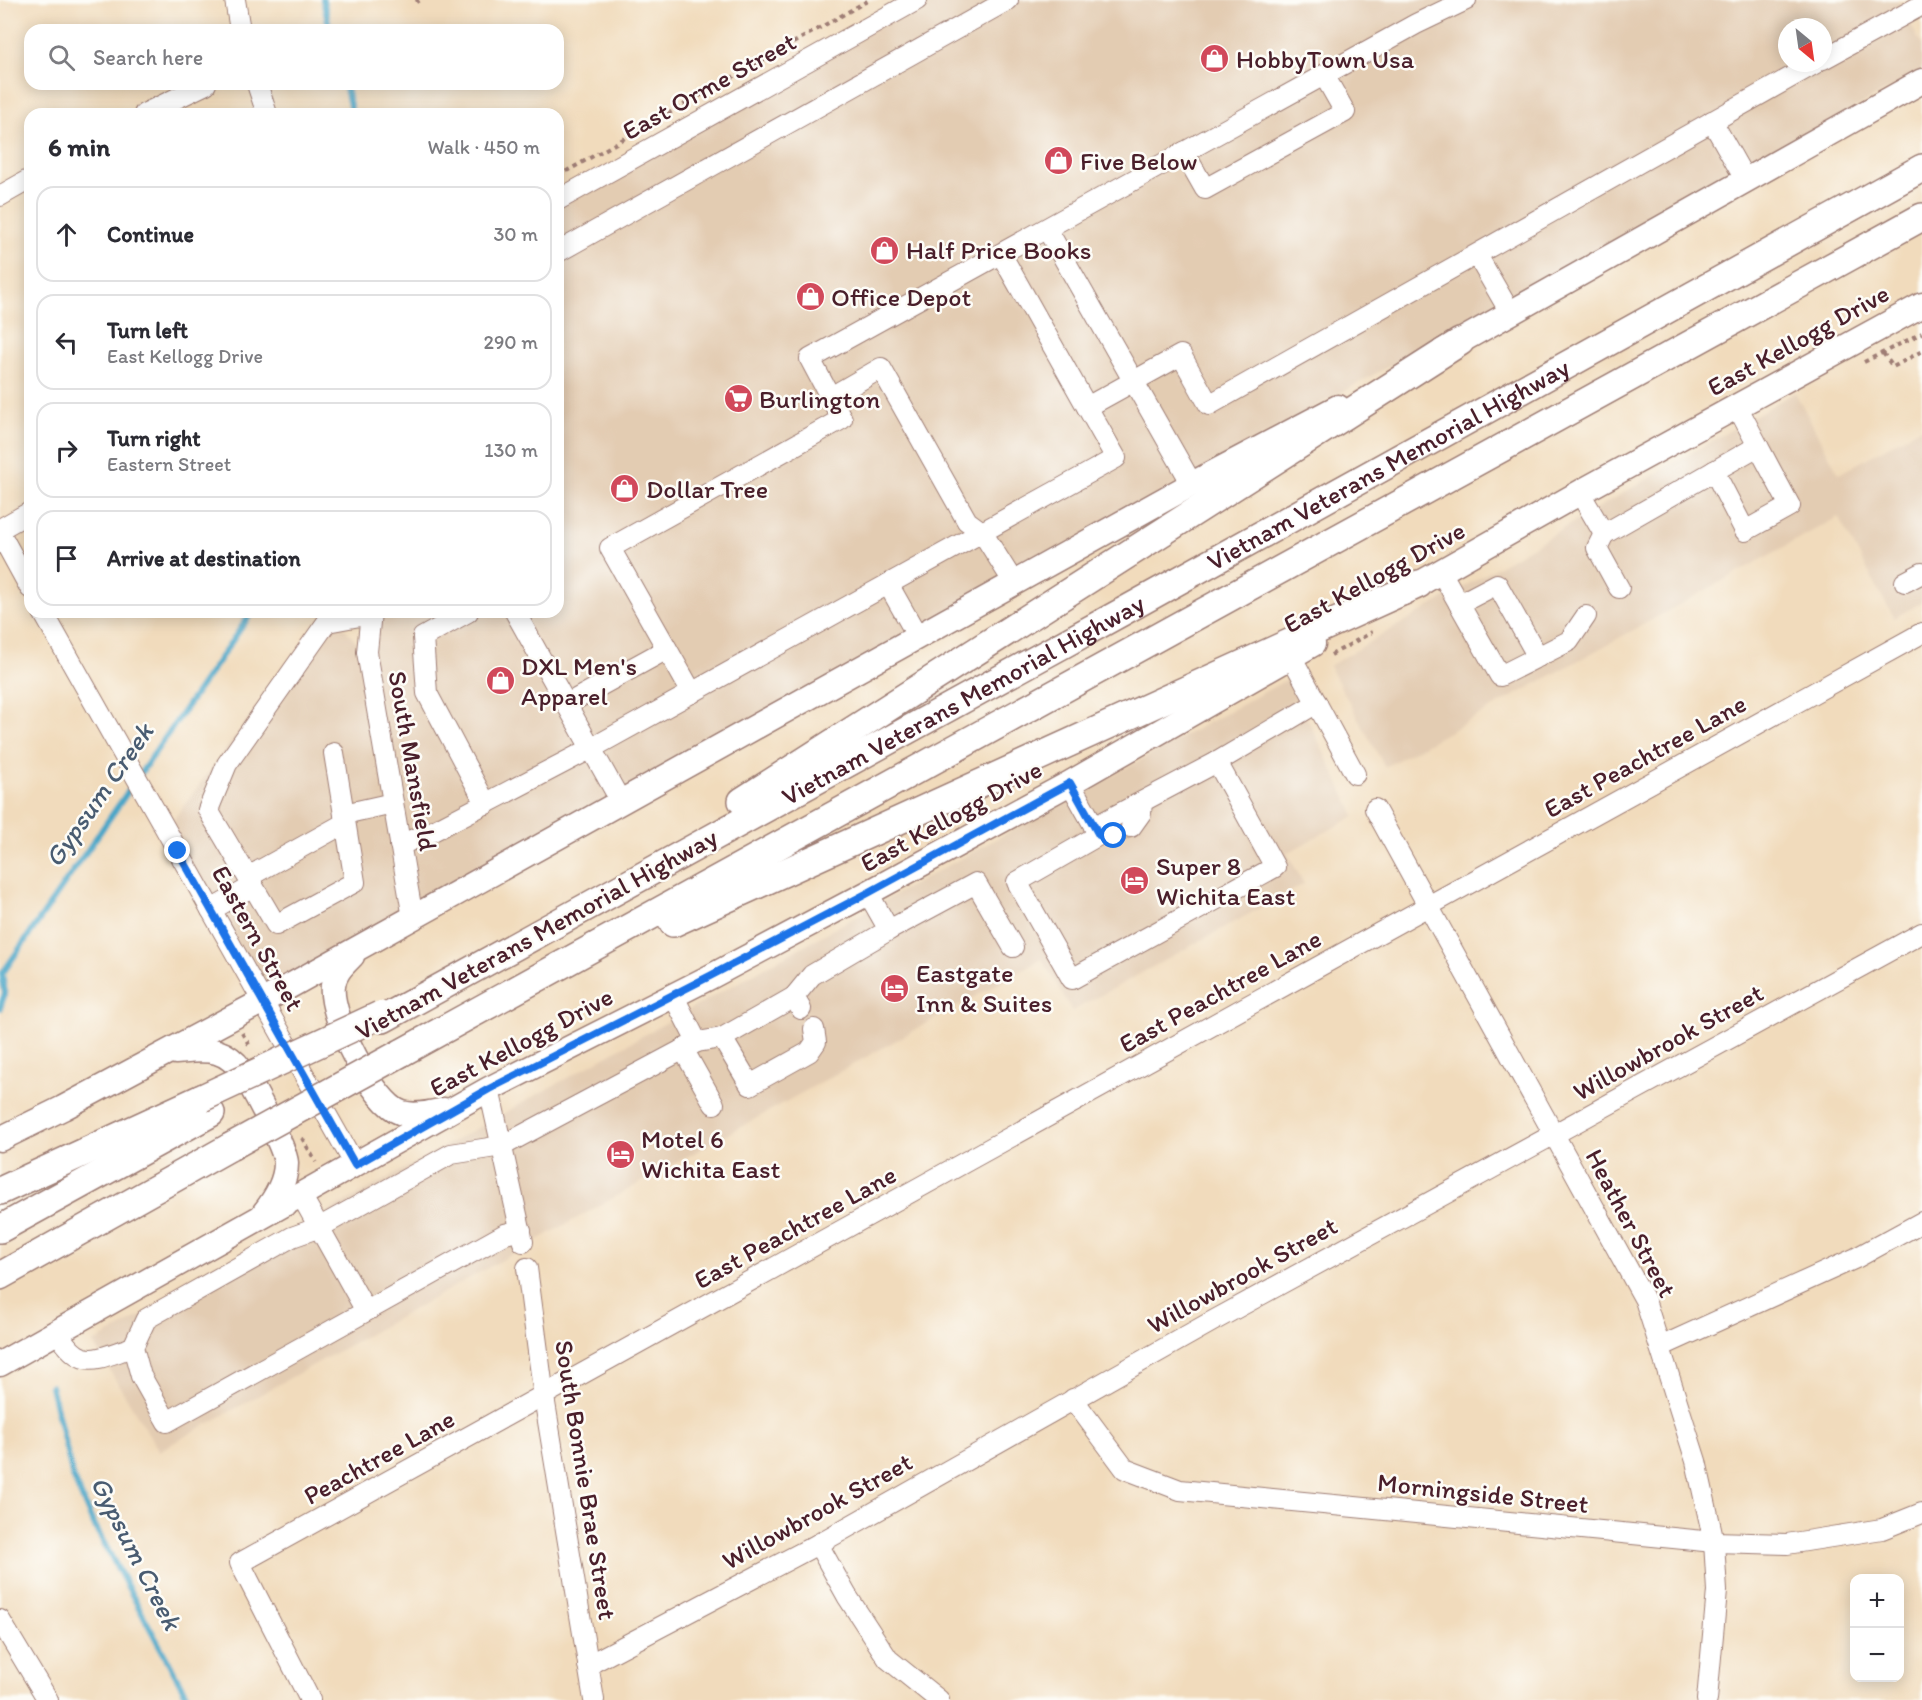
<!DOCTYPE html>
<html lang="en">
<head>
<meta charset="utf-8">
<style>
	body { margin:0; font-family:Itim,sans-serif; background:#f2f2f3; color:#2b2b33 }
	.controls { position:absolute; right:18px; bottom:18px; display:grid; overflow:hidden; border-radius:12px; box-shadow:0 3px 15px #0003 }
	.controls button { width:54px; height:54px; display:grid; place-items:center; padding:0; border:0; border-bottom:2px solid #e1e1e2; background:#fff; color:#2b2b33; font:30px sans-serif }
	.compass { position:absolute; left:1778px; top:18px; width:54px; height:54px; border-radius:50%; background:#fff; box-shadow:0 3px 15px #0003; rotate:151deg }
	.stop { position:absolute; width:18px; height:18px; margin:-14px; border:4px solid #1a73e8; border-radius:50%; background:#fff }
	.stop.end { background:#1a73e8; border-color:#fff; box-shadow:0 2px 6px #0008 }
	.list { margin:0; padding:0; list-style:none }
	h2 { display:flex; justify-content:space-between; align-items:center; height:78px; margin:0; padding:0 24px; font-size:26px }
	h2 small { font-size:20px; font-weight:400; color:#7c7c81 }
	.list li { display:grid; grid-template-columns:39px 1fr auto; gap:18px; align-items:center; box-sizing:border-box; height:96px; margin:0 12px 12px; padding:0 12px; border:2px solid #e1e1e2; border-radius:18px }
	.list b { display:block; font-size:22px; white-space:nowrap }
	.list p { margin:0; font-size:20px; white-space:nowrap; color:#7c7c81 }
	.list em { font-size:20px; font-style:normal; color:#7c7c81 }
	.icon { flex:none; width:33px; height:33px; fill:none; stroke:currentColor; stroke-width:2; stroke-linecap:round; stroke-linejoin:round }
	.map { position:relative; flex:none; width:1922px; height:1700px; overflow:hidden }
	.search { position:absolute; background:#fff; box-shadow:0 3px 15px #0003; left:24px; top:24px; width:540px; height:66px; display:flex; align-items:center; gap:15px; box-sizing:border-box; padding:0 21px; border-radius:18px; color:#7c7c81; font-size:22px }
	.panel { position:absolute; background:#fff; box-shadow:0 3px 15px #0003; left:24px; top:108px; width:540px; height:510px; border-radius:18px }
	.map>svg:first-child { display:block }
	.built { fill:#e3ccb2; fill-rule:evenodd }
	.lines { fill:none; stroke-linecap:round; stroke-linejoin:round }
	.stream { stroke:#48a6c7; stroke-width:6 }
	.minor-tunnel { stroke:#d0b59f; stroke-width:20; stroke-dasharray:20 10; stroke-linecap:butt }
	.minor-casing { stroke:#9e7d74; stroke-width:22 }
	.major-casing { stroke:#9e7d74; stroke-width:27 }
	.highway-casing { stroke:#9e7d74; stroke-width:30 }
	.path { stroke:#9e7d74; stroke-width:4; stroke-dasharray:4.5 4.5; stroke-linecap:butt }
	.minor { stroke:#fff; stroke-width:20 }
	.major { stroke:#fff; stroke-width:24 }
	.highway { stroke:#fff; stroke-width:27 }
	.highway-bridge-casing { stroke:#9e7d74; stroke-width:30; stroke-linecap:butt }
	.highway-bridge { stroke:#fff; stroke-width:27 }
	.route { stroke:#1a73e8; stroke-width:8 }
	.labels { text-anchor:middle; stroke-width:5; stroke-linejoin:round; paint-order:stroke }
	.poi-label { font-size:26px; fill:#4a1f2b; stroke:#fdfcf7; text-anchor:start }
	.street-label { font-size:26px; fill:#4a1f2b; stroke:#fdfcf7 }
	.water-label { font-size:27px; font-style:italic; fill:#495c71; stroke:#fdfcf7 }
</style>
</head>
<body>
<div class="map">
<svg width="1922" height="1700" viewBox="0 0 1922 1700">
	<rect width="100%" height="100%" fill="#fdfcf7"/>
	<filter id="ink" filterUnits="userSpaceOnUse"><feTurbulence type="fractalNoise" baseFrequency=".0167" numOctaves="2"/><feDisplacementMap in="SourceGraphic" scale="12" xChannelSelector="R" yChannelSelector="G"/><feConvolveMatrix kernelMatrix="1 2 1 2 8 2 1 2 1" color-interpolation-filters="sRGB"/></filter>
	<filter id="wash" filterUnits="userSpaceOnUse"><feTurbulence type="fractalNoise" baseFrequency=".008" numOctaves="4" result="noise"/><feDisplacementMap in="SourceGraphic" scale="24" xChannelSelector="R" yChannelSelector="G"/><feGaussianBlur stdDeviation="1.35" result="paint"/><feColorMatrix in="noise" values="0 0 0 0 0 0 0 0 0 0 0 0 0 0 0 0 0 1.4 0 .05"/><feComposite in="paint" operator="in"/></filter>
	<g filter="url(#wash)">
		<rect width="100%" height="100%" fill="#f1dbbc"/>
		<g class="built">
			<path d="M 915,0 L 1898,0 L 1922,46 L 1922,71 L 254,995 L 163,834 L 327,612 L 331,612 L 359,645 L 362,612 L 558,612 L 558,203 ZM 1787,27 L 1823,27 L 1823,63 L 1787,63 Z"/>
			<path d="M 1795,392 L 1839,474 L 1922,427 L 1922,602 L 1894,618 L 1838,517 L 1385,767 L 1329,666 Z"/>
			<path d="M 1288,679 L 1355,816 L 1287,853 L 1304,884 L 1072,1011 L 1042,959 L 159,1451 L 93,1343 L 889,898 Z"/>
		</g>
		<g class="lines">
			<g class="stream">
				<path d="M 323,0 L 330,30"/>
				<path d="M 345,84 L 352,114"/>
				<path d="M 0,1008 L 5,993 L 2,974 L 252,612"/>
				<path d="M 51,1386 L 73,1477 L 92,1521 L 189,1700"/>
			</g>
		</g>
	</g>
	<g filter="url(#ink)">
		<g class="lines">
			<path class="minor-tunnel" d="M 1114,836 L 1131,827"/>
			<defs>
				<g id="minor">
					<path d="M 235,0 L 240,30"/>
					<path d="M 1823,59 L 1922,5"/>
					<path d="M 257,84 L 267,114"/>
					<path d="M 144,114 L 206,84"/>
					<path d="M 1712,121 L 1746,181"/>
					<path d="M 1184,152 L 1205,189 L 1345,112 L 1324,75"/>
					<path d="M 0,196 L 30,179"/>
					<path d="M 558,200 L 917,0"/>
					<path d="M 1047,229 L 1192,484"/>
					<path d="M 558,252 L 1008,0"/>
					<path d="M 1001,254 L 1087,407"/>
					<path d="M 1477,255 L 1511,314"/>
					<path d="M 831,397 L 881,368 L 967,521 L 982,532 L 1014,583"/>
					<path d="M 1714,471 L 1745,531 L 1790,506 L 1758,446"/>
					<path d="M 1580,493 L 1604,534 L 1758,446 L 1737,406"/>
					<path d="M 0,529 L 30,512"/>
					<path d="M 0,533 L 30,588"/>
					<path d="M 1604,534 L 1597,548 L 1619,588"/>
					<path d="M 1441,572 L 1500,676 L 1569,641 L 1586,616"/>
					<path d="M 1905,582 L 1922,573"/>
					<path d="M 888,584 L 918,637"/>
					<path d="M 1459,604 L 1497,584 L 1538,657"/>
					<path d="M 43,612 L 355,1165"/>
					<path d="M 371,612 L 367,652 L 413,918"/>
					<path d="M 468,612 L 423,637 L 427,693 L 486,804"/>
					<path d="M 515,612 L 621,802"/>
					<path d="M 1291,656 L 1355,774"/>
					<path d="M 692,693 L 610,548 L 842,419 L 810,359 L 1416,24 L 1466,0"/>
					<path d="M 567,704 L 667,649"/>
					<path d="M 334,753 L 355,882 L 276,925 L 208,810 L 227,764 L 327,622 L 371,614"/>
					<path d="M 1070,783 L 1099,835 L 1017,882 L 1072,979 L 1275,867 L 1217,762"/>
					<path d="M 1375,809 L 1645,1300 L 1696,1461 L 1714,1542 L 1717,1591 L 1707,1700"/>
					<path d="M 344,814 L 393,803"/>
					<path d="M 1094,827 L 1217,762 L 1317,703"/>
					<path d="M 1131,827 L 1141,813 L 1142,802"/>
					<path d="M 400,845 L 433,831 L 592,748 L 1116,458 L 1087,407 L 1181,355 L 1209,405 L 1816,63"/>
					<path d="M 248,877 L 345,823"/>
					<path d="M 211,910 L 253,886"/>
					<path d="M 889,930 L 976,883 L 1013,947"/>
					<path d="M 801,1009 L 794,997 L 812,975 L 889,930 L 868,893"/>
					<path d="M 722,1038 L 794,997"/>
					<path d="M 697,1042 L 722,1038 L 750,1085 L 809,1052 L 816,1042 L 814,1029"/>
					<path d="M 683,1049 L 714,1104"/>
					<path d="M 489,1089 L 523,1242"/>
					<path d="M 301,1195 L 366,1311"/>
					<path d="M 521,1230 L 505,1234 L 167,1422 L 141,1376 L 133,1347 L 146,1319 L 292,1237 L 320,1227 L 451,1154 L 502,1146 L 697,1042 L 673,995"/>
					<path d="M 527,1268 L 544,1397 L 594,1700"/>
					<path d="M 57,1331 C 81,1372 95,1359 133,1347"/>
					<path d="M 1660,1347 L 1856,1258 L 1922,1222"/>
					<path d="M 1073,1399 L 1125,1469 L 1180,1490 L 1714,1542 L 1787,1544 L 1882,1529 L 1922,1513"/>
					<path d="M 818,1544 L 847,1596 L 888,1659 L 939,1700"/>
					<path d="M 0,1620 L 48,1700"/>
					<path d="M 588,1665 L 818,1544 L 1211,1322 L 1922,933"/>
					<path d="M 310,1700 L 240,1563 L 1922,633"/>
				</g>
				<g id="major">
					<path d="M 1443,351 L 1922,81"/>
					<path d="M 1403,593 L 1588,488 L 1922,305"/>
					<path d="M 352,956 C 343,965 334,973 333,986 C 329,1015 373,1104 402,1113 C 415,1117 431,1113 444,1110"/>
					<path d="M 175,1052 C 188,1051 204,1048 217,1052 C 227,1055 236,1063 242,1071 C 252,1086 285,1147 286,1163 C 286,1182 276,1198 264,1213"/>
					<path d="M 0,1139 L 63,1108 L 263,1001 L 1192,484 L 1338,407"/>
					<path d="M 0,1364 L 489,1089 L 710,977 L 868,893 L 1070,783 L 1313,644"/>
				</g>
				<g id="highway">
					<path d="M 742,801 L 1460,342"/>
					<path d="M 673,923 L 1419,584"/>
					<path id="s1" d="M 383,1019 L 1122,612 L 1922,168"/>
					<path d="M 401,1053 L 1922,217"/>
					<path d="M 0,1191 L 202,1098"/>
					<path d="M 0,1229 L 211,1113"/>
					<path d="M 0,1276 L 230,1147"/>
				</g>
			</defs>
			<use href="#minor" class="minor-casing"/>
			<use href="#major" class="major-casing"/>
			<use href="#highway" class="highway-casing"/>
			<g class="path">
				<path d="M 416,2 L 419,0"/>
				<path d="M 558,176 L 869,0"/>
				<path d="M 1883,353 L 1893,367 L 1922,351"/>
				<path d="M 1864,362 L 1922,333"/>
				<path d="M 1331,655 L 1372,632"/>
				<path d="M 242,1033 L 251,1048"/>
				<path d="M 302,1138 L 316,1162"/>
			</g>
			<use href="#minor" class="minor"/>
			<use href="#major" class="major"/>
			<use href="#highway" class="highway"/>
			<defs>
				<g id="highway-bridge">
					<path d="M 202,1098 L 380,1015"/>
					<path d="M 230,1147 L 401,1053"/>
				</g>
			</defs>
			<use href="#highway-bridge" class="highway-bridge-casing"/>
			<use href="#highway-bridge" class="highway-bridge"/>
		</g>
	</g>
	<g class="lines" filter="url(#ink)">
		<path class="route" d="M 178,851 L 355,1165 L 489,1089 L 710,976 L 868,893 L 1070,783 L 1099,835 L 1107,837 L 1114,836"/>
	</g>
	<defs>
		<symbol id="shop-disc" viewBox="-11 -11 22 22"><circle r="9.5" fill="#d1495b" stroke="#fdfcf7"/><path d="M-5-2.5h2.3a2.7 3.5 0 0 1 5.4 0H5L5.5 6h-11ZM-1.5-2.5h3a1.5 2.3 0 0 0-3 0Z" fill="#fff"/></symbol>
		<symbol id="supermarket-disc" viewBox="-11 -11 22 22"><circle r="9.5" fill="#d1495b" stroke="#fdfcf7"/><path d="M-6-5.5h2.5l.6 2H6L4.5 2H-2.5L-4.4-4H-6ZM-1.5 3.2a1.3 1.3 0 1 0 .1 0ZM3 3.2a1.3 1.3 0 1 0 .1 0Z" fill="#fff"/></symbol>
		<symbol id="hotel-disc" viewBox="-11 -11 22 22"><circle r="9.5" fill="#d1495b" stroke="#fdfcf7"/><path d="M-6-4.5h1.5V1H6V5H4.5V3h-9V5H-6ZM-4 0a1.8 1.8 0 1 1 3.6 0ZM.5 0V-2.5h3Q6-2.5 6 0Z" fill="#fff"/></symbol>
	</defs>
	<g fill-rule="evenodd">
		<use href="#shop-disc" x="1198" y="42" width="33" height="33"/>
		<use href="#shop-disc" x="1042" y="144" width="33" height="33"/>
		<use href="#shop-disc" x="868" y="234" width="33" height="33"/>
		<use href="#shop-disc" x="794" y="280" width="33" height="33"/>
		<use href="#supermarket-disc" x="722" y="382" width="33" height="33"/>
		<use href="#shop-disc" x="608" y="472" width="33" height="33"/>
		<use href="#shop-disc" x="484" y="664" width="33" height="33"/>
		<use href="#hotel-disc" x="1118" y="864" width="33" height="33"/>
		<use href="#hotel-disc" x="878" y="972" width="33" height="33"/>
		<use href="#hotel-disc" x="604" y="1138" width="33" height="33"/>
	</g>
	<g class="labels">
		<g class="poi-label">
			<text x="1236" y="68">HobbyTown Usa</text>
			<text x="1080" y="170">Five Below</text>
			<text x="906" y="259">Half Price Books</text>
			<text x="831" y="306">Office Depot</text>
			<text x="759" y="408">Burlington</text>
			<text x="646" y="498">Dollar Tree</text>
			<text x="521" y="675">DXL Men's<tspan x="521" dy="30">Apparel</tspan></text>
			<text x="1156" y="875">Super 8<tspan x="1156" dy="30">Wichita East</tspan></text>
			<text x="916" y="982">Eastgate<tspan x="916" dy="30">Inn &amp; Suites</tspan></text>
			<text x="641" y="1148">Motel 6<tspan x="641" dy="30">Wichita East</tspan></text>
		</g>
		<g class="street-label">
			<text transform="translate(709 86) rotate(-29)" y="9">East Orme Street</text>
			<text transform="translate(1798 340) rotate(-29)" y="9">East Kellogg Drive</text>
			<text dy="9" stroke="none"><textPath href="#s1" startOffset="1148">Vietnam Veterans Memorial Highway</textPath></text>
			<text transform="translate(1374 577) rotate(-29)" y="9">East Kellogg Drive</text>
			<text dy="9" stroke="none"><textPath href="#s1" startOffset="662">Vietnam Veterans Memorial Highway</textPath></text>
			<text transform="translate(1645 756) rotate(-29)" y="9">East Peachtree Lane</text>
			<text transform="translate(413 761) rotate(80)" y="9">South Mansfield</text>
			<text transform="translate(951 816) rotate(-29)" y="9">East Kellogg Drive</text>
			<text transform="translate(536 934) rotate(-29)" y="9">Vietnam Veterans Memorial Highway</text>
			<text transform="translate(258 938) rotate(61)" y="9">Eastern Street</text>
			<text transform="translate(1220 991) rotate(-29)" y="9">East Peachtree Lane</text>
			<text transform="translate(521 1042) rotate(-28)" y="9">East Kellogg Drive</text>
			<text transform="translate(1668 1042) rotate(-29)" y="9">Willowbrook Street</text>
			<text transform="translate(1631 1223) rotate(62)" y="9">Heather Street</text>
			<text transform="translate(795 1227) rotate(-29)" y="9">East Peachtree Lane</text>
			<text transform="translate(1242 1275) rotate(-29)" y="9">Willowbrook Street</text>
			<text transform="translate(379 1457) rotate(-29)" y="9">Peachtree Lane</text>
			<text transform="translate(586 1480) rotate(81)" y="9">South Bonnie Brae Street</text>
			<text transform="translate(1483 1493) rotate(6)" y="9">Morningside Street</text>
			<text transform="translate(817 1511) rotate(-29)" y="9">Willowbrook Street</text>
		</g>
		<g class="water-label">
			<text transform="translate(99 795) rotate(-55)" y="9">Gypsum Creek</text>
			<text transform="translate(136 1553) rotate(63)" y="9">Gypsum Creek</text>
		</g>
	</g>
</svg>
<div class="controls">
<button>+</button>
<button>−</button>
</div>
<svg class="compass" viewBox="-18 -18 36 36"><path d="M0-13l5 13h-10z" fill="#e53935"/><path d="M0 13l5-13h-10z" fill="#7c7c81"/></svg>
<div class="stop" style="left:1114px;top:836px"></div>
<div class="stop end" style="left:178px;top:851px"></div>
<div class="search"><svg class="icon" aria-label="search" viewBox="0 0 24 24"><circle cx="10" cy="10" r="6"/><path d="M15 15l6 6"/></svg>Search here</div>
<section class="panel">
<h2>6 min<small>Walk · 450 m</small></h2>
<ul class="list">
<li><svg class="icon" aria-label="ahead" viewBox="0 0 24 24"><path d="M12 20V5M6 11l6-6 6 6"/></svg><div><b>Continue</b></div><em>30 m</em></li>
<li><svg class="icon" aria-label="left" viewBox="0 0 24 24"><path d="M17 20v-9H6M10 6l-5 5 5 5"/></svg><div><b>Turn left</b><p>East Kellogg Drive</p></div><em>290 m</em></li>
<li><svg class="icon" aria-label="right" viewBox="0 0 24 24"><path d="M7 20v-9h11M14 6l5 5-5 5"/></svg><div><b>Turn right</b><p>Eastern Street</p></div><em>130 m</em></li>
<li><svg class="icon" aria-label="arrive" viewBox="0 0 24 24"><path d="M6 21V4h12l-3 4 3 4H6"/></svg><div><b>Arrive at destination</b></div></li>
</ul>
</section>
</div>
</body>
</html>
